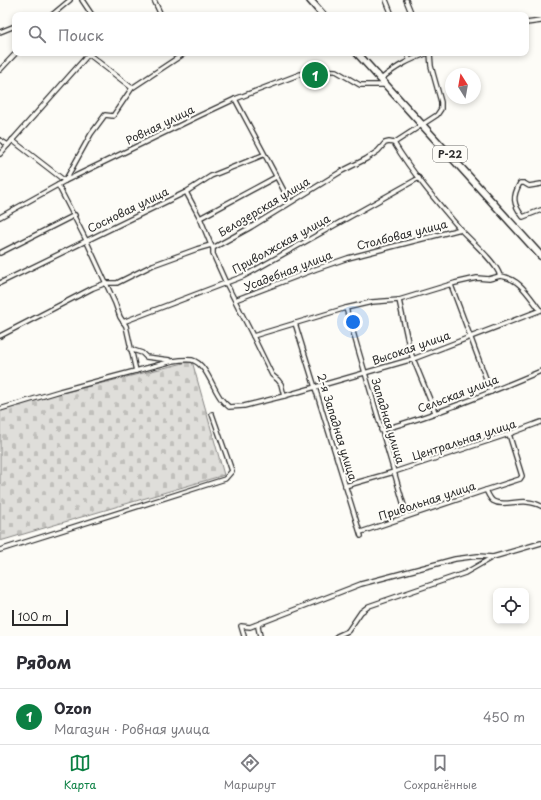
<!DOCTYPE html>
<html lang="ru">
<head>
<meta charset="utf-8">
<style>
	body { margin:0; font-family:"Playpen Sans",sans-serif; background:#f2f2f3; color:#2b2b33 }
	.controls { position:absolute; right:12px; bottom:12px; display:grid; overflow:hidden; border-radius:8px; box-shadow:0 2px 6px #0003 }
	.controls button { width:36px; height:36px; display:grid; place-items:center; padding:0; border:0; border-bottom:1px solid #e1e1e2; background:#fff; color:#2b2b33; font:20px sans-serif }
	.compass { position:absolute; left:445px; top:68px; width:36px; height:36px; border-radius:50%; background:#fff; box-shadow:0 2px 6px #0003; rotate:349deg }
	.scale { position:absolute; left:12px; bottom:10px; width:56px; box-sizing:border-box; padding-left:4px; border:2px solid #2b2b2b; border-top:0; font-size:11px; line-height:14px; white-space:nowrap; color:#2b2b2b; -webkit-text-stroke:3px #fdfcf7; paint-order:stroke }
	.you { position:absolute; left:353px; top:322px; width:14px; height:14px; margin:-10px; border:3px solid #fff; border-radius:50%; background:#1a73e8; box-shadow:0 0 0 6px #1a73e833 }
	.badge { display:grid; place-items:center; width:26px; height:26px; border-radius:50%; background:#0b8043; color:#fff; font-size:13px; font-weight:700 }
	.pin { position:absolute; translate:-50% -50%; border:2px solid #fff; box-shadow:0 1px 4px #0006 }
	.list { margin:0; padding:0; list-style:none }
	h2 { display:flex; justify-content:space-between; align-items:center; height:52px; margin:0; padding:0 16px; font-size:17px }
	h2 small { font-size:13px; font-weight:400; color:#7c7c81 }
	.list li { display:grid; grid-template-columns:26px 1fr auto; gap:12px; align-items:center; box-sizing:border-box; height:56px; padding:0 16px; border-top:1px solid #e1e1e2 }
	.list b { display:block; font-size:15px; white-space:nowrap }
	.list p { margin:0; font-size:13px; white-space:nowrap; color:#7c7c81 }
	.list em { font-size:13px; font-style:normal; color:#7c7c81 }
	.icon { flex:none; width:22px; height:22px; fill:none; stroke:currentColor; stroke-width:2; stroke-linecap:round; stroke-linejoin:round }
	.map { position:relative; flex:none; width:541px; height:636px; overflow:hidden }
	.search { position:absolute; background:#fff; box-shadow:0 2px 6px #0003; left:12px; right:12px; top:12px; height:44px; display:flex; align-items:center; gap:10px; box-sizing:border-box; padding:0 14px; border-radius:8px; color:#7c7c81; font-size:15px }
	.sheet { height:108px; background:#fff }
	nav { display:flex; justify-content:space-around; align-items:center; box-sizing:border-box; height:56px; border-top:1px solid #e1e1e2; background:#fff; font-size:11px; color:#7c7c81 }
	nav a { display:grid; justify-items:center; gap:2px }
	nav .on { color:#0b8043 }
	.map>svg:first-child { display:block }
	.cemetery { fill:url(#cemetery-stones); stroke:#858482 }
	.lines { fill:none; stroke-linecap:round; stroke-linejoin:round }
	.street-casing { stroke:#2b2b2b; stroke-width:6 }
	.highway-casing { stroke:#2b2b2b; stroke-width:9 }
	.street { stroke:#fdfcf7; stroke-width:3.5 }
	.highway { stroke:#fdfcf7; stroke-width:6 }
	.labels { text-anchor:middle; stroke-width:4; stroke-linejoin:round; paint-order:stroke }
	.shield { fill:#fdfcf7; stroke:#6a6a68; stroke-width:1 }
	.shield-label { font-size:10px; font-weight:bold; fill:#2b2b2b }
	.street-label { font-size:11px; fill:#2b2b2b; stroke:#fdfcf7 }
</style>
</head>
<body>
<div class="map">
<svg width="541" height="636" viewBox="0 0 541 636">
	<defs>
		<pattern id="cemetery-stones" width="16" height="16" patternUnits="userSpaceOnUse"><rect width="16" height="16" fill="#dfdeda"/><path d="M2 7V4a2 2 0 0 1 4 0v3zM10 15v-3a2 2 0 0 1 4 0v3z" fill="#c0bfbb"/></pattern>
	</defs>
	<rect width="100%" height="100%" fill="#fdfcf7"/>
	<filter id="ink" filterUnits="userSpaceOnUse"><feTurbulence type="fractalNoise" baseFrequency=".025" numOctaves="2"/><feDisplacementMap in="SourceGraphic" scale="8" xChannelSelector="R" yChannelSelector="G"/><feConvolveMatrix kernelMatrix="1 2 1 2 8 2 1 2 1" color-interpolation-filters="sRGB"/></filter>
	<g filter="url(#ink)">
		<path class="cemetery" d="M 192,361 L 224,475 L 0,541 L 0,408 Z"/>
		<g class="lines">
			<defs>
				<g id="street">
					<path d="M 82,0 L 92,15"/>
					<path d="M 154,0 L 161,15"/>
					<path d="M 386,0 L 392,15"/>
					<path d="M 406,0 L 412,15"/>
					<path d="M 52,15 L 70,0"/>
					<path d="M 526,23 L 541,21"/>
					<path d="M 0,32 L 15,26"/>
					<path d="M 87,53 L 132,88"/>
					<path d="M 407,53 L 409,59"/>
					<path d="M 0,70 L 16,53"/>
					<path d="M 381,79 C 397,66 409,60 428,53"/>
					<path d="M 235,99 L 290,202"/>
					<path d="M 0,140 L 8,145"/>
					<path d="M 12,140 L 65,181 L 91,134 L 105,115 L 113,116 L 132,88 L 185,53"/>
					<path d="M 394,143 C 413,174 437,202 461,230 C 471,241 497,263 500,276 C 520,278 529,296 540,310"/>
					<path d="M 0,154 L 88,55 L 91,53"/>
					<path d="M 541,184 L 529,186 L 524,183 L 520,183 C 512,197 513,204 523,217 L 541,210"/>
					<path d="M 58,185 L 86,240 L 115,303 L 120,317 L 126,326 L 136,371"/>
					<path d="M 186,192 L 200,218 L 211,245"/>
					<path d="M 0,217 L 65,181 L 201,115 L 235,99 L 311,70 L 336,71 L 360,85 L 385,85"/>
					<path d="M 200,218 L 276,177"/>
					<path d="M 213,248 L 213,254 L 226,283 L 253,336 L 272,375 L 278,380 L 281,384 L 284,396"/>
					<path d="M 0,253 L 75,215"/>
					<path d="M 0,283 L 186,192 L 211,176 L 263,155"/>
					<path d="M 451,285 L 491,392"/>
					<path d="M 235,300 L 316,269 L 348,258 L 461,229"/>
					<path d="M 399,300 L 410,351 L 435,412"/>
					<path d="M 346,308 L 407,516"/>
					<path d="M 123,322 L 244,276 L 419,178"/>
					<path d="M 295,323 L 361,536"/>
					<path d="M 0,336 L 93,288 L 106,283 L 117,283 L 153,265 L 197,249 L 211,245 L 213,248 L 251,227 L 342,171 L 366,159 L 378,151 L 385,143 L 389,142 L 394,143 L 437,115 L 441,109 L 441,102 L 431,66 L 430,53"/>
					<path d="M 253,336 L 346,308 L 372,302 L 399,300 L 455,283 L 477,278 L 489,279 L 500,276"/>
					<path d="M 130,349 L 142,353 L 146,357 L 170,360"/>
					<path d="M 0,409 L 60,391 L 173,361 C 179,360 186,359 192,360 C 207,364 213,390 222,400 C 224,403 227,405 229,407 L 244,406 L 284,396 L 413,359 L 541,310"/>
					<path d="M 381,430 C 436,415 489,393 541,371"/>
					<path d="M 345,486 L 394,472 L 509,434 L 541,422"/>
					<path d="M 486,490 L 520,479 L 522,476 L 509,434"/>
					<path d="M 361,532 L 486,490 C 488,494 490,499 493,501 C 504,508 524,496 541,506"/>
					<path d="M 0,550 L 225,479 L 232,471 L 212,414"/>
					<path d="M 259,624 L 258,627 L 260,636"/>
					<path d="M 244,636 L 241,626 L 250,627 L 361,584 L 455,559 L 478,556 L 493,557"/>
					<path d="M 337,636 L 348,631 L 361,612 L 369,606 L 465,573 L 493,557 L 541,543"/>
				</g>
				<g id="highway">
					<path d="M 310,0 L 323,15"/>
					<path d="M 357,53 L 541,256"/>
				</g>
			</defs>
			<use href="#street" class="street-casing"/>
			<use href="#highway" class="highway-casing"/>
			<use href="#street" class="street"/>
			<use href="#highway" class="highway"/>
		</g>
	</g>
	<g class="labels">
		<rect class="shield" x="433" y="146" width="34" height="16" rx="3"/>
		<g class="shield-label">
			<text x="450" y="158">Р-22</text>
		</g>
		<g class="street-label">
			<text transform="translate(160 125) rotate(-26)" y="4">Ровная улица</text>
			<text transform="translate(264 207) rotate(-31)" y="4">Белозерская улица</text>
			<text transform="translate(128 210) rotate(-26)" y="4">Сосновая улица</text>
			<text transform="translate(402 235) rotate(-14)" y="4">Столбовая улица</text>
			<text transform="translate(281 244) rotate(-29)" y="4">Приволжская улица</text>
			<text transform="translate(288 271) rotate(-21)" y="4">Усадебная улица</text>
			<text transform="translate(411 348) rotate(-19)" y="4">Высокая улица</text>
			<text transform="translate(458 394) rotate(-21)" y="4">Сельская улица</text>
			<text transform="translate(388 421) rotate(73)" y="4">Западная улица</text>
			<text transform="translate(337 427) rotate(73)" y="4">2-я Западная улица</text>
			<text transform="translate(464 440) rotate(-18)" y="4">Центральная улица</text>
			<text transform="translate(427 501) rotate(-18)" y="4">Привольная улица</text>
		</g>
	</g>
</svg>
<div class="controls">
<button><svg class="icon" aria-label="locate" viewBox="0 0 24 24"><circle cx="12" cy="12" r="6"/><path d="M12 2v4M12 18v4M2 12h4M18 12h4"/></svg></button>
</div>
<svg class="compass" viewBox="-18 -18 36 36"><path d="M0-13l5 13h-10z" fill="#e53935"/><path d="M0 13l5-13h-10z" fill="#7c7c81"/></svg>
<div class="scale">100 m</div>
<div class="you"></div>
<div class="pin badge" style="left:315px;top:75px">1</div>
<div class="search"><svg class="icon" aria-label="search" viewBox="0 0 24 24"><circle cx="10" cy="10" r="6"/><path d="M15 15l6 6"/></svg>Поиск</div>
</div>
<section class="sheet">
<h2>Рядом<small></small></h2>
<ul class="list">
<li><span class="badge">1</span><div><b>Ozon</b><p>Магазин · Ровная улица</p></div><em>450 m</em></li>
</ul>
</section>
<nav>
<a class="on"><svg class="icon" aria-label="map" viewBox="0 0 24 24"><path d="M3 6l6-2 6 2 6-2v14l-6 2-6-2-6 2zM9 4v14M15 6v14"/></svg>Карта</a>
<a><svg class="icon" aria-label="directions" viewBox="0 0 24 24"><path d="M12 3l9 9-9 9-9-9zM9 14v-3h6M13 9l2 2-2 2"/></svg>Маршрут</a>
<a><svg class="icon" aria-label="saved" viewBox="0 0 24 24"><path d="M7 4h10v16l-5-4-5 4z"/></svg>Сохранённые</a>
</nav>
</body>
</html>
